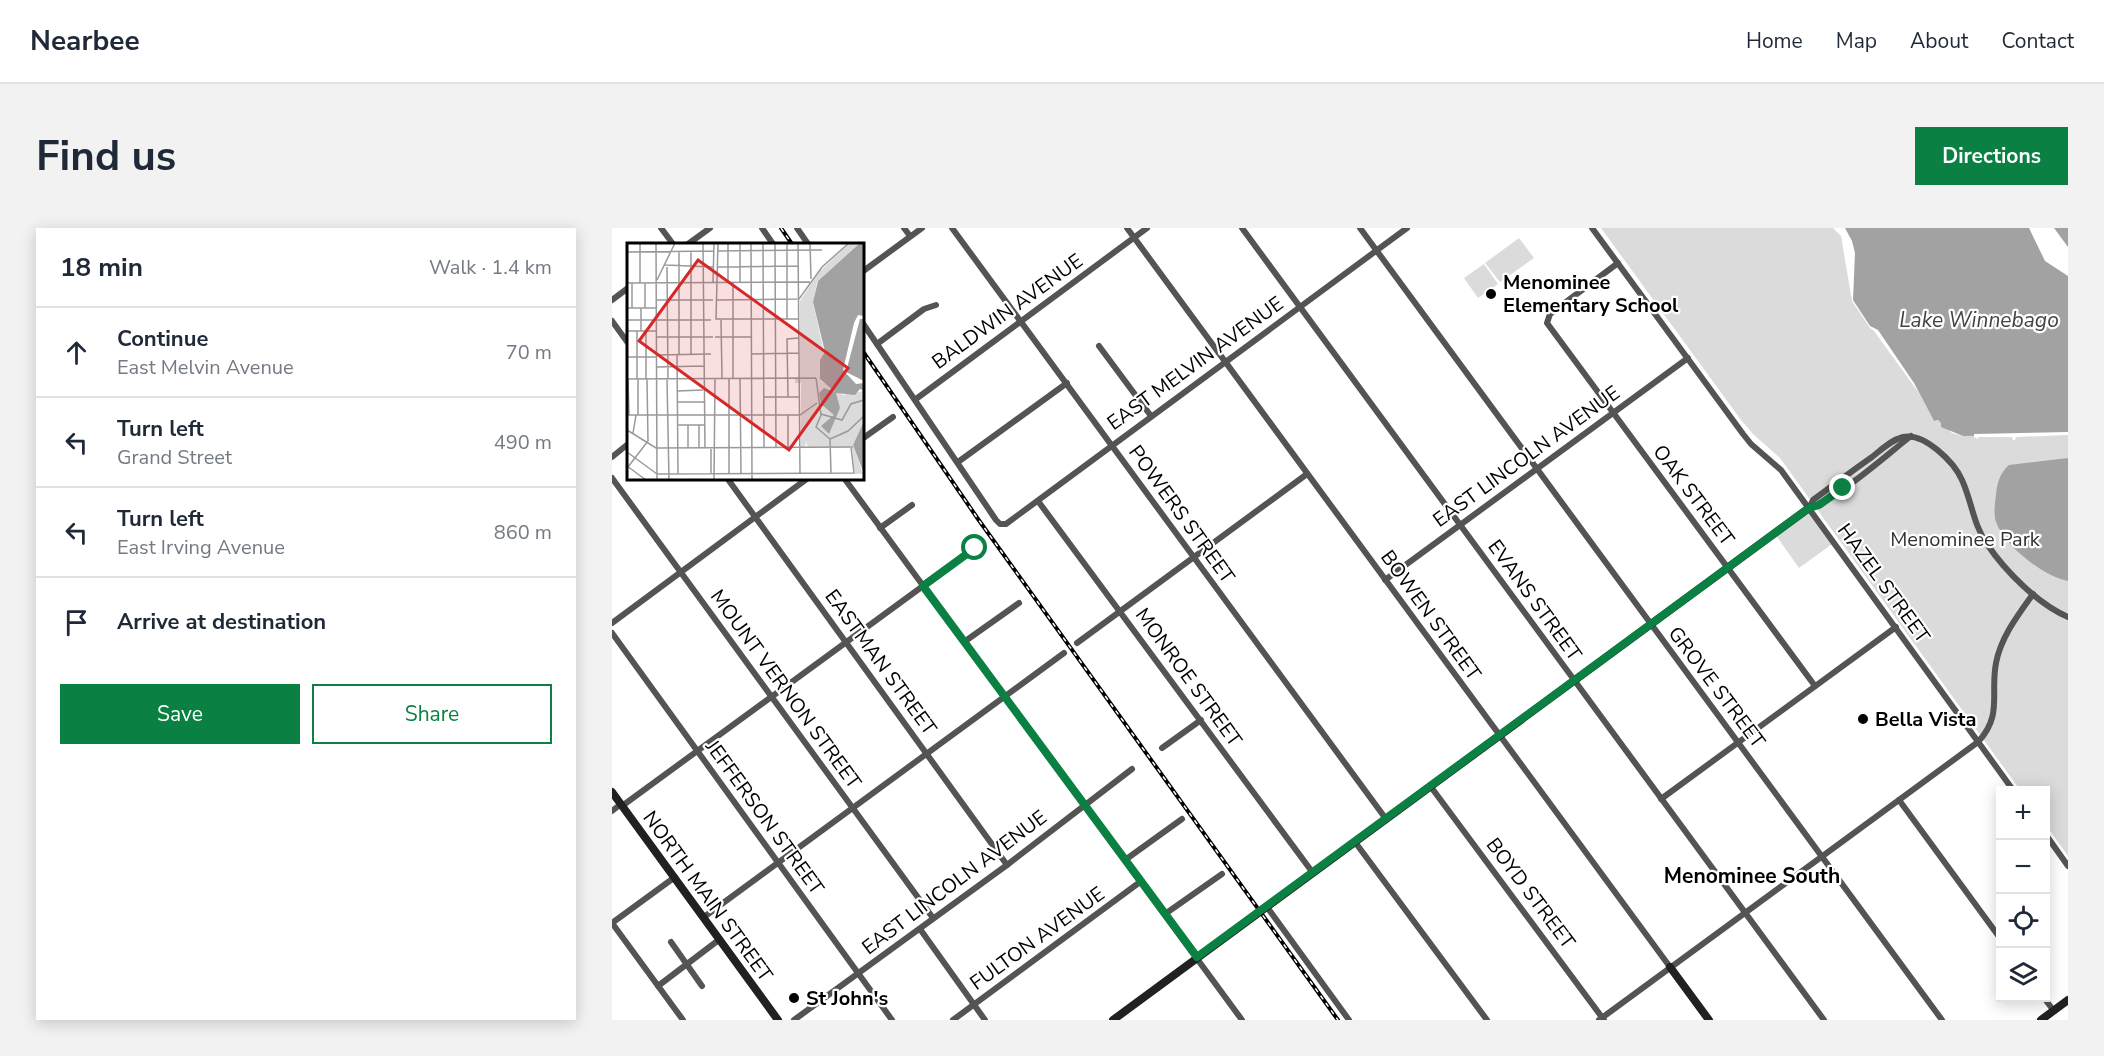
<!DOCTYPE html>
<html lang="en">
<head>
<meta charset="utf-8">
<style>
	body { margin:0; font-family:"Nunito Sans",sans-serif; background:#f2f2f3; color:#1f2937 }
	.controls { position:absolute; right:18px; bottom:18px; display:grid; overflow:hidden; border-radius:0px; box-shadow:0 3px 15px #0003 }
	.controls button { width:54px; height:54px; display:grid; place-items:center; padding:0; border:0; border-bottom:2px solid #e0e1e3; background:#fff; color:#1f2937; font:30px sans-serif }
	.stop { position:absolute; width:18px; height:18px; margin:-14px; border:4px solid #0b8043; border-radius:50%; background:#fff }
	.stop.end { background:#0b8043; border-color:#fff; box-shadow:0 2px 6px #0008 }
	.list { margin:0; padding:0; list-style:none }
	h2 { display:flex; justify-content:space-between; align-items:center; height:78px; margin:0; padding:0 24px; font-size:26px }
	h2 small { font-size:20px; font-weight:400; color:#747a83 }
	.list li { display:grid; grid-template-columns:39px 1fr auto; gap:18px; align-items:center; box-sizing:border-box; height:90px; padding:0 24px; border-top:2px solid #e0e1e3 }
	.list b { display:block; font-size:22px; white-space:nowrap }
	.list p { margin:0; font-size:20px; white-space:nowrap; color:#747a83 }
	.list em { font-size:20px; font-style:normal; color:#747a83 }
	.actions { display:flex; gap:12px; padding:18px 24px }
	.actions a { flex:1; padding:14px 0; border:2px solid #0b8043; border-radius:0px; text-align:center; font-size:21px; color:#0b8043 }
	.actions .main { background:#0b8043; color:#fff }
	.icon { flex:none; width:33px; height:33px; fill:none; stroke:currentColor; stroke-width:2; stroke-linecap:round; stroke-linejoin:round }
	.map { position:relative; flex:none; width:1456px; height:792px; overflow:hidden; border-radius:0px }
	header { display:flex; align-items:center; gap:36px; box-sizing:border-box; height:84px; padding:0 30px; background:#fff; border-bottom:2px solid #e0e1e3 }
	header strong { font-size:28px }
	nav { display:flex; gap:33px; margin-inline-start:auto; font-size:21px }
	.intro { display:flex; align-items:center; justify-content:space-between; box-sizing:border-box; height:144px; padding:0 36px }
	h1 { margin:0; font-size:42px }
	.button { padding:15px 27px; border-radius:0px; background:#0b8043; color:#fff; font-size:21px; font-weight:700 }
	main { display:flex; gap:36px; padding:0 36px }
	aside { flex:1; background:#fff; border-radius:0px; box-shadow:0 3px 15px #0003 }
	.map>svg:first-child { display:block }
	.green { fill:#dbdbdb }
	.water { fill:#a2a2a2 }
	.pier { fill:#fff }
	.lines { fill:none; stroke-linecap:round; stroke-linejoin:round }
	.street { stroke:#545454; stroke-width:6 }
	.secondary { stroke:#212121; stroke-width:8 }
	.rail-casing { stroke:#000; stroke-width:4 }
	.rail { stroke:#fff; stroke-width:1.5; stroke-dasharray:4.5; stroke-linecap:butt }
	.route { stroke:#0b8043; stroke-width:8 }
	.poi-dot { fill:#000; stroke:#fff; stroke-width:2 }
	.labels { text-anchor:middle; stroke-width:4.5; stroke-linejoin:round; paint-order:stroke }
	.poi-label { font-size:20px; font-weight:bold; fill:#000; stroke:#fff; text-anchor:start }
	.street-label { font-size:20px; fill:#000; stroke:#fff }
	.park-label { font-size:20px; fill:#323232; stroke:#fff }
	.water-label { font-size:21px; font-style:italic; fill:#434343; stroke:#fff }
	.neighbourhood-label { font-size:21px; font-weight:bold; fill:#000; stroke:#fff }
	.inset-road { fill:none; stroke:#999; stroke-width:1.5 }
	.view { fill:#d62828; fill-opacity:0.15; stroke:#d62828; stroke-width:3 }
	.inset-edge { fill:none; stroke:#000; stroke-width:3 }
</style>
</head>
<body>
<header>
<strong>Nearbee</strong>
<nav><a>Home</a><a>Map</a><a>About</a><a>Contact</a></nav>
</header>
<div class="intro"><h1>Find us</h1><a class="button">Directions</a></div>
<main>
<aside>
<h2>18 min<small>Walk · 1.4 km</small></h2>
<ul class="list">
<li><svg class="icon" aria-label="ahead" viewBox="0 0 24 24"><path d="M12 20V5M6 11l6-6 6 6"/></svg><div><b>Continue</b><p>East Melvin Avenue</p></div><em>70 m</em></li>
<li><svg class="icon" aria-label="left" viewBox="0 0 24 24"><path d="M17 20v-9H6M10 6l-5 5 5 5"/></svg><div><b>Turn left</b><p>Grand Street</p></div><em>490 m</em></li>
<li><svg class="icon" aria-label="left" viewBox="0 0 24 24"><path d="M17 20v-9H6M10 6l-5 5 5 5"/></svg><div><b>Turn left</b><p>East Irving Avenue</p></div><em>860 m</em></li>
<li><svg class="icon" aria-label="arrive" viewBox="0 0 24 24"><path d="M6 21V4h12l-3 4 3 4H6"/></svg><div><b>Arrive at destination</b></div></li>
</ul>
<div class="actions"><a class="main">Save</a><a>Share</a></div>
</aside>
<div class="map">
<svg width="1456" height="792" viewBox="0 0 1456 792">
	<rect width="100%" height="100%" fill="#fff"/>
	<g class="green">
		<path d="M 989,0 L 1221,0 L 1229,8 L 1240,73 L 1258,100 L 1262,103 L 1307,165 L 1322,193 L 1326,192 L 1340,205 L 1351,208 L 1456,207 L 1456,628 L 1434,597 L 1434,562 L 1408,562 L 1168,230 L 1141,206 L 1129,192 Z"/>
		<path d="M 907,10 L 922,30 L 888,54 L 873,35 Z"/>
		<path d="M 872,36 L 886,56 L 866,70 L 852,50 Z"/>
		<path d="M 1197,280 L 1223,314 L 1187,340 L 1163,306 Z"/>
	</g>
	<g class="water">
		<path d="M 1233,0 L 1417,0 L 1433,33 L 1456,48 L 1456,207 L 1351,208 L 1329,199 L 1329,195 L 1326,192 L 1322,193 L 1302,155 L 1266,102 L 1258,98 L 1241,72 L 1243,25 L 1240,13 Z"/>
		<path d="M 1442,0 L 1456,0 L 1456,19 Z"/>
		<path d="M 1456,230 L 1456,353 C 1432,349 1388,315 1383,290 C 1382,282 1383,274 1384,267 C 1385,255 1388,245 1397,237 Z"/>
	</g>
	<path class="pier" d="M 1456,204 L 1456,207 L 1404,209 L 1403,212 L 1401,212 L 1400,209 L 1366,209 L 1366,211 L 1362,209 L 1362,206 Z"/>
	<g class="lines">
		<g class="street">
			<path d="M 49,0 L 61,16"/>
			<path d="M 150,0 L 161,16"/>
			<path d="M 185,0 L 196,16"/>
			<path d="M 292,0 L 298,8"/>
			<path d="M 340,0 L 774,591"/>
			<path d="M 515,0 L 1058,739"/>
			<path d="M 630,0 L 1212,792"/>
			<path d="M 748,0 L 1330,792"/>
			<path d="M 980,0 L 1131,206 L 1139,216 L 1169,242 L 1401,562"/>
			<path d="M 76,16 L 98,0"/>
			<path d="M 1006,35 L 938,86 L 935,95 L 1203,458"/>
			<path d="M 250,44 L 310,0"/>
			<path d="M 0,72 L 16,60"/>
			<path d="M 0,93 L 16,115"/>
			<path d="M 250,94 L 384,292 L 388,296 L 394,296 L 795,0"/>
			<path d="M 265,116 L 312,81 L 324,77"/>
			<path d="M 487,118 L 539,188"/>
			<path d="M 304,171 L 535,0"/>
			<path d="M 250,211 L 281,189"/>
			<path d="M 0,229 L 16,216"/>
			<path d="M 346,234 L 455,155"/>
			<path d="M 0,250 L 321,690"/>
			<path d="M 115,250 L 395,637"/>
			<path d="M 232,250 L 630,792"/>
			<path d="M 426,273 L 701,645"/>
			<path d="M 1197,280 L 1201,272 C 1220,258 1240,243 1260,229 C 1269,222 1279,212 1291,209 C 1312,204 1342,234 1350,252 C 1360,274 1361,296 1375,316 C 1393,343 1426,376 1456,389"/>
			<path d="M 1197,280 C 1228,269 1272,229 1299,208"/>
			<path d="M 268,300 L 300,277"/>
			<path d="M 773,352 L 1076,130"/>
			<path d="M 0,395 L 196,250"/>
			<path d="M 0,405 L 280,792"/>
			<path d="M 352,414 L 407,375"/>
			<path d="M 465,415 L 695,246"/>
			<path d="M 550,520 L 589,492"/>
			<path d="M 819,559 L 992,792"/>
			<path d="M 1049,571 L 1284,399"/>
			<path d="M 1287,572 L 1388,710"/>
			<path d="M 10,578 L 363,320"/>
			<path d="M 0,583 L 9,576"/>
			<path d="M 1434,607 L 1456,638"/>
			<path d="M 743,614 L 875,792"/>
			<path d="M 513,632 L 570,591"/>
			<path d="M 655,679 L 737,792"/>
			<path d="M 553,686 L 610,646"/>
			<path d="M 92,689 L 452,425"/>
			<path d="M 0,695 L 71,792"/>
			<path d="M 0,695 L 63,649"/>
			<path d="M 308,701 L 373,792"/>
			<path d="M 59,714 L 90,758"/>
			<path d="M 46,758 L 108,711"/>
			<path d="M 1432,770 L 1442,783"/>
			<path d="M 182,792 L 395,637 L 520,541"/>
			<path d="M 341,792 L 528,654"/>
			<path d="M 987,792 L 1366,514 C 1391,487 1378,466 1384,435 C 1389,409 1406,387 1421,366"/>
		</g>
		<g class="secondary">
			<path d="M 0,564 L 166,792"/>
			<path d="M 1058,739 L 1097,792"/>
			<path d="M 501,792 L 1197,280"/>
			<path d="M 1429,792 L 1456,772"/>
		</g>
		<defs>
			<g id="rail">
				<path d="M 169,0 L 180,16"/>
				<path d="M 250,122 L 366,291 L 726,792"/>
			</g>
		</defs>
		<use href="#rail" class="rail-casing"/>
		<use href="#rail" class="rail"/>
	</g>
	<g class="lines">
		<path class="route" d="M 363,320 L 311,358 L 585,729 L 1197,280 L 1207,277 L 1231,260"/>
	</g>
	<g class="poi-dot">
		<circle cx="879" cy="66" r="6"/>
		<circle cx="1251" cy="491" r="6"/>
		<circle cx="182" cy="770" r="6"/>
	</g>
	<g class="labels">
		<g class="poi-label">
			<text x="891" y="61">Menominee<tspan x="891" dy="23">Elementary School</tspan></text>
			<text x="1263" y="498">Bella Vista</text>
			<text x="194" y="777">St John's</text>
		</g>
		<g class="street-label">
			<text transform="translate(395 83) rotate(-36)" y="7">BALDWIN AVENUE</text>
			<text transform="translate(583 135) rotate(-36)" y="7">EAST MELVIN AVENUE</text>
			<text transform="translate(914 228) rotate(-36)" y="7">EAST LINCOLN AVENUE</text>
			<text transform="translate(1082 267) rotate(53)" y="7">OAK STREET</text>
			<text transform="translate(570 286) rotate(54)" y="7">POWERS STREET</text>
			<text transform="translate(1272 355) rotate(54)" y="7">HAZEL STREET</text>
			<text transform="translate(923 372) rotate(54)" y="7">EVANS STREET</text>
			<text transform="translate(819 387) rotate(54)" y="7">BOWEN STREET</text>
			<text transform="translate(269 434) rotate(54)" y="7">EASTMAN STREET</text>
			<text transform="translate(577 449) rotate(54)" y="7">MONROE STREET</text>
			<text transform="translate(1105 459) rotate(53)" y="7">GROVE STREET</text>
			<text transform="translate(174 461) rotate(54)" y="7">MOUNT VERNON STREET</text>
			<text transform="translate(153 589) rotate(54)" y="7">JEFFERSON STREET</text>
			<text transform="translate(342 654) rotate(-37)" y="7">EAST LINCOLN AVENUE</text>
			<text transform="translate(919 665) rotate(53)" y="7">BOYD STREET</text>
			<text transform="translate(96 668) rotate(54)" y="7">NORTH MAIN STREET</text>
			<text transform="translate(425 710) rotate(-36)" y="7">FULTON AVENUE</text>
		</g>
		<g class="park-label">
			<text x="1353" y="318">Menominee Park</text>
		</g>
		<g class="water-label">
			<text x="1367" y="99">Lake Winnebago</text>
		</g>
		<g class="neighbourhood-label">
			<text x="1140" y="655">Menominee South</text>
		</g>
	</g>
	<g transform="translate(15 15)">
		<rect width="237" height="237" fill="#fff"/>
		<path d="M 223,0 L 233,0 L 190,39 L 186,60 L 197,109 L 194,138 L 216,152 L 237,148 L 237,178 L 226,202 L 236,231 L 228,231 L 225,204 L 181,205 L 179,199 L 178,205 L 174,205 L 174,140 L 168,140 L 168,135 L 173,135 L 173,58 L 192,29 Z" fill="#dbdbdb"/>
		<path d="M 233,0 L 237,0 L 237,73 L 231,72 L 227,80 L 216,127 L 229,141 L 237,140 L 237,148 L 233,146 L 228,152 L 209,150 L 213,165 L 202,191 L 194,183 L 207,172 L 194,161 L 192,150 L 197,145 L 208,149 L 193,136 L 193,117 L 198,109 L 186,59 L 191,38 ZM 233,76 L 237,76 L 237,138 L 219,129 ZM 237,178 L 237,231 L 226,202 Z" fill="#a2a2a2"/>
		<path class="inset-road" d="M 13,0 L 13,40M 29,0 L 30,237M 76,0 L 78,205M 91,0 L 89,76 L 172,76M 101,0 L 101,40M 113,0 L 113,40M 124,0 L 125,237M 136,0 L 137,205M 148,0 L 149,205M 160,0 L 160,76M 171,0 L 173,230M 183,0 L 184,36M 52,8 L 52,112M 91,8 L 195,7M 0,9 L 87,8M 38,22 L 86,24M 40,24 L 41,136M 90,24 L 171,23M 30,37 L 48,0M 0,40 L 183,39M 5,40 L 5,65M 86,40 L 87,0M 106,40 L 106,135M 30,57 L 86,57M 90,57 L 172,56 L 195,24 L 222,0M 0,65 L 29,65M 14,65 L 14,88M 18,65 L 18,40M 0,77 L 29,77M 30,77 L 84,77M 94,77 L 95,135M 0,88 L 0,136M 0,88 L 29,88M 10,88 L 10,136M 30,94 L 86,94M 88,94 L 124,94M 124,111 L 172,110M 30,112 L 84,111M 50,112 L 51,231M 64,112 L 64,8M 0,114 L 29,114M 30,124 L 77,123M 102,135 L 102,231M 113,135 L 114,231M 189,135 L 194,172 L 189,184 L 203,196M 0,136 L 189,135M 1,136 L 2,172M 11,136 L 11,172M 19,136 L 19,88M 40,136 L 42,237M 50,148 L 76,147M 136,154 L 173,154M 161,154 L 160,96 L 172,95M 50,159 L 77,159M 194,171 L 215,177 L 224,161 L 237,157M 0,172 L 173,172 L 190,160M 161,172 L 161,205M 50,182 L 77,182M 61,182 L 61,205M 72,182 L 72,205M 0,187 L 29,205 L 226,204M 6,190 L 9,172M 0,209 L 30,231M 0,223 L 19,237M 1,224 L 21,198 L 20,136M 204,230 L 203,196 L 221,188 L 237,173M 30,231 L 227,230 L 224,204M 84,231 L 84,206M 87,237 L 88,135"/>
		<path class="view" d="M 71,17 L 221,125 L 162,207 L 12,98 Z"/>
		<rect width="237" height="237" class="inset-edge"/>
	</g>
</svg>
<div class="controls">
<button>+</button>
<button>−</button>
<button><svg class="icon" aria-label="locate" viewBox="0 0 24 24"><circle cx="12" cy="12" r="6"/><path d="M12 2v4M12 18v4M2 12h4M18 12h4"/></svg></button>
<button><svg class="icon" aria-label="layers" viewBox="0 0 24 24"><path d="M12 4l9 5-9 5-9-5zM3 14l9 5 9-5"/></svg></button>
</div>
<div class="stop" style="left:363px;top:320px"></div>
<div class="stop end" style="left:1231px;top:260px"></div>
</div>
</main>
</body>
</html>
